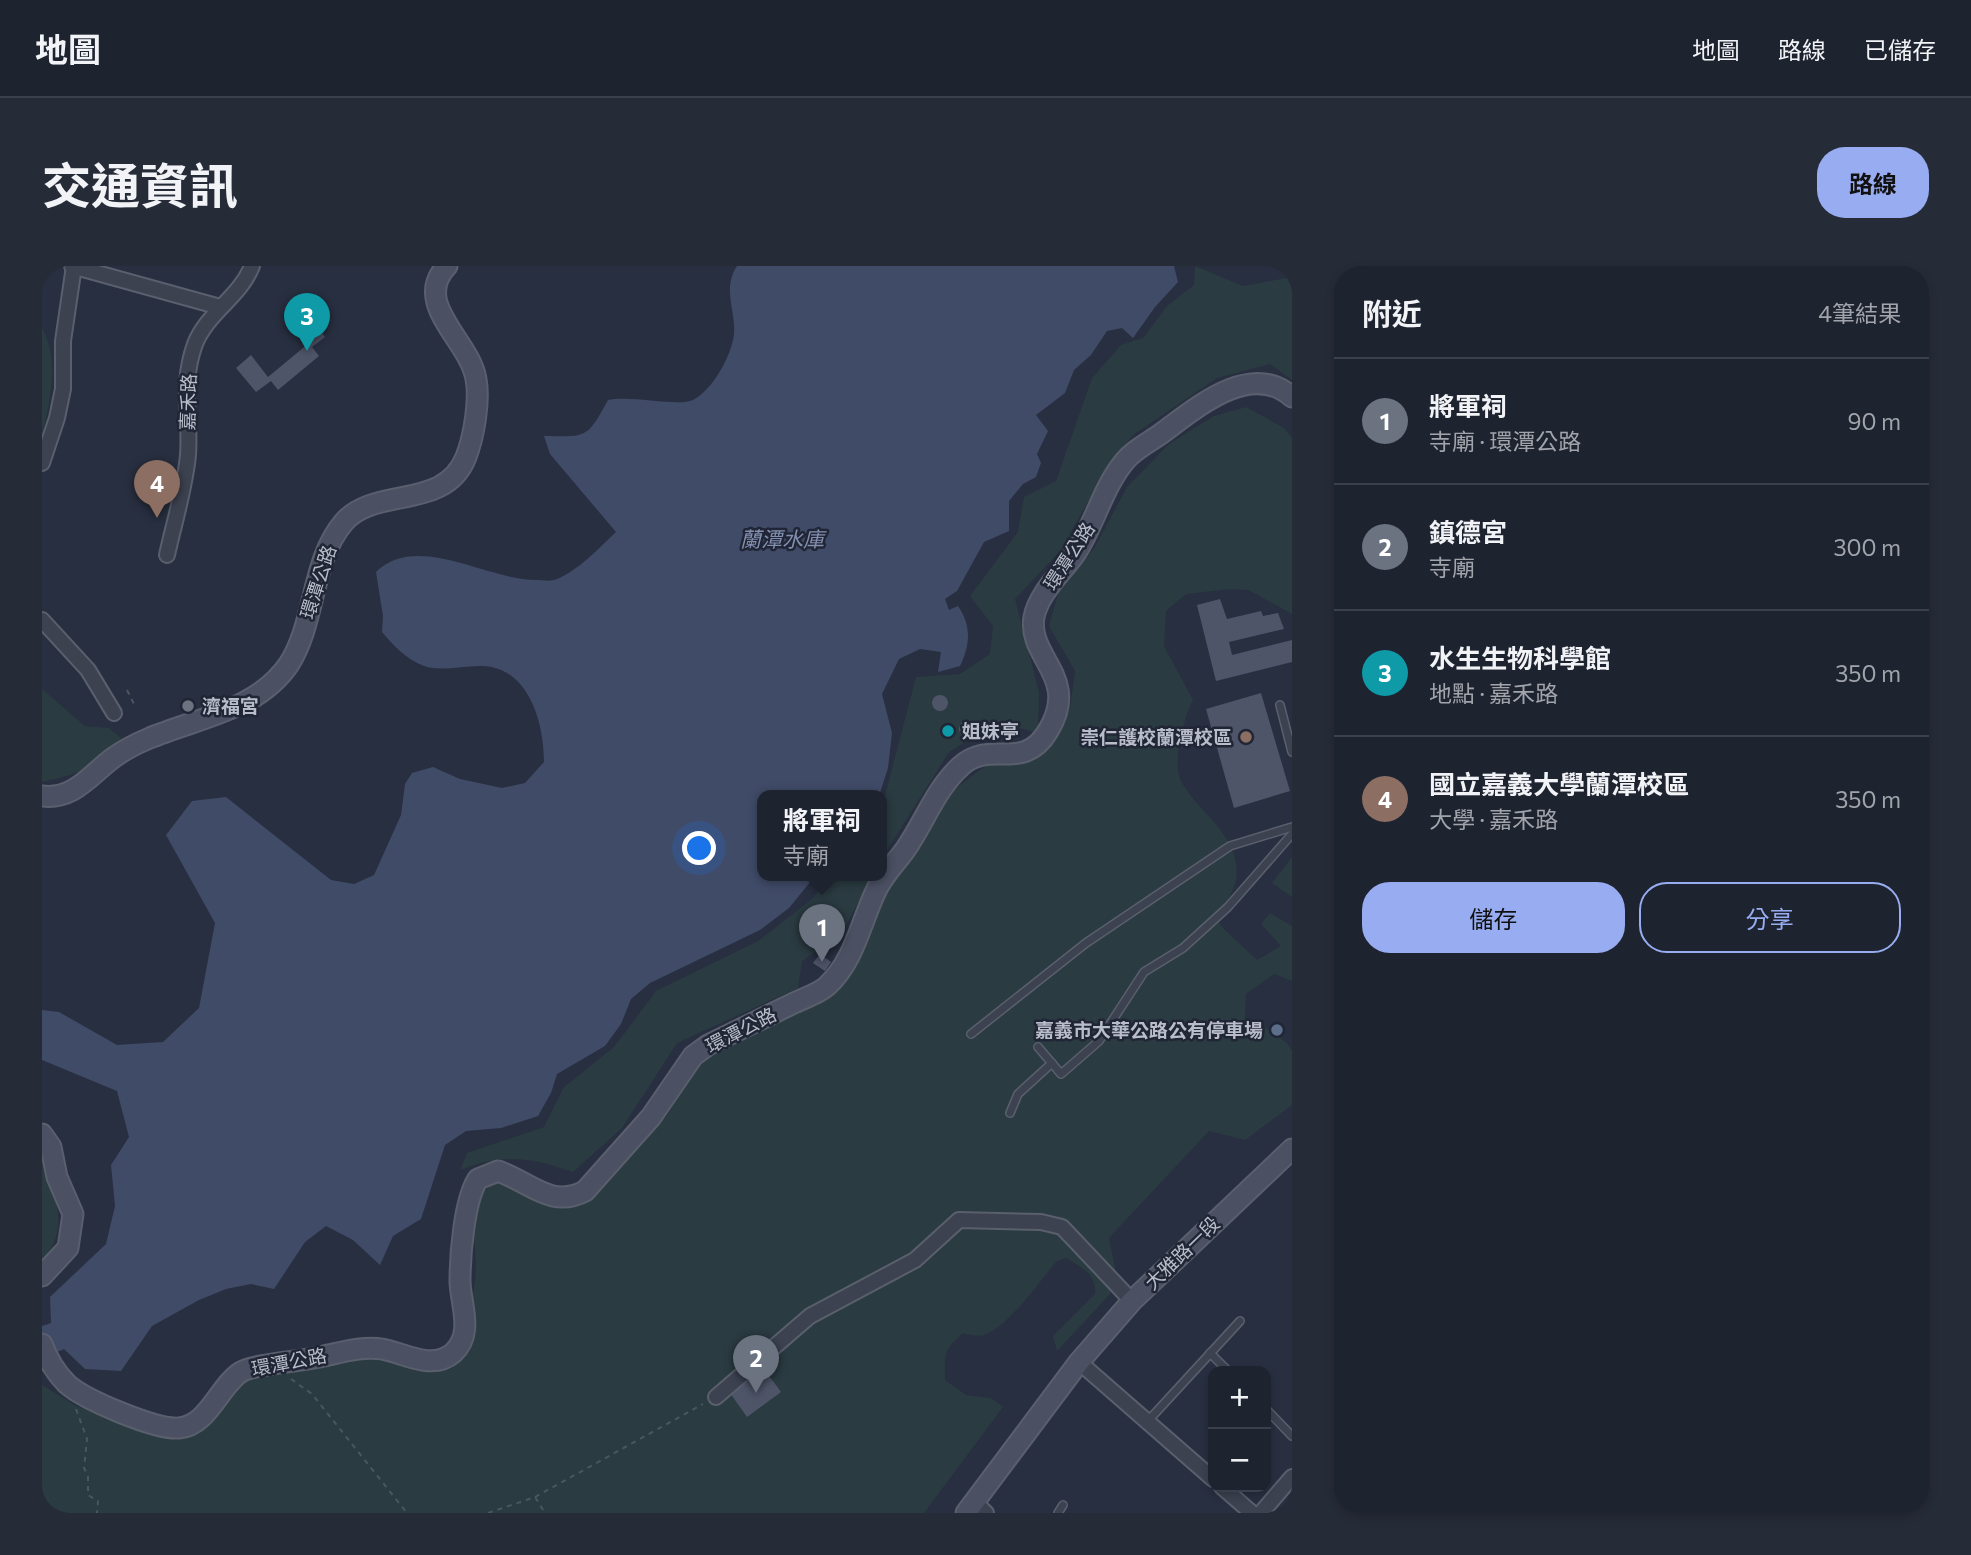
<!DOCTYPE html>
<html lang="zh-TW">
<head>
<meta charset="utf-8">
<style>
	body { margin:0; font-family:Commissioner,"Noto Sans TC",sans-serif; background:#262b38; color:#f1f3f6 }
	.controls { position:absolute; right:21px; bottom:21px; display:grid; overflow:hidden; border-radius:14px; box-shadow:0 4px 10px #0003 }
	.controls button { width:63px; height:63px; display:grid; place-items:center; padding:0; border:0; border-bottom:2px solid #3c404c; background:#1e2330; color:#f1f3f6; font:35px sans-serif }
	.you { position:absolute; left:658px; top:583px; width:24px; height:24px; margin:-18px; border:5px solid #fff; border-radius:50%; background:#1a73e8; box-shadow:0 0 0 10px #1a73e833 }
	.badge { display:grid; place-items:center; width:46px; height:46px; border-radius:50%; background:#98adf1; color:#fff; font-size:23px; font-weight:700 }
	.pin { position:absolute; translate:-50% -58px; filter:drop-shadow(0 2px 4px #0008) }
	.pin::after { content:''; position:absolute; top:37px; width:24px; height:21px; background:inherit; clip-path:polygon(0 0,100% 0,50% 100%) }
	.popup { position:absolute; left:715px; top:524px; width:130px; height:91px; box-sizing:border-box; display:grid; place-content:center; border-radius:14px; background:#1e2330; filter:drop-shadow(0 2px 5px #0005); font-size:23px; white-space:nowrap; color:#a1a4ab }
	.popup b { font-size:26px; color:#f1f3f6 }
	.popup::after { content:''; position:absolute; left:50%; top:100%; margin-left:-14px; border:14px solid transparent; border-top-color:#1e2330 }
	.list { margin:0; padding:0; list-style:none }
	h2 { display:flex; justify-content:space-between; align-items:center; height:91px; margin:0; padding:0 28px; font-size:30px }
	h2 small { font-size:23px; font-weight:400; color:#a1a4ab }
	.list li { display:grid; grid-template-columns:46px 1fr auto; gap:21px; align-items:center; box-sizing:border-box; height:126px; padding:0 28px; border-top:2px solid #3c404c }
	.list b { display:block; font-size:26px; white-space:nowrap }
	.list p { margin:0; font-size:23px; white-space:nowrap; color:#a1a4ab }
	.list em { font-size:23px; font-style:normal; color:#a1a4ab }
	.actions { display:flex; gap:14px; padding:21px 28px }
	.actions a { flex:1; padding:16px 0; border:2px solid #98adf1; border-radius:28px; text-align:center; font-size:24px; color:#98adf1 }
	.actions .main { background:#98adf1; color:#111 }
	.map { position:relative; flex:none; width:1250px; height:1247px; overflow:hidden; border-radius:28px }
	header { display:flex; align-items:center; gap:42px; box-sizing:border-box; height:98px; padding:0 35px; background:#1e2330; border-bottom:2px solid #3c404c }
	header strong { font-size:33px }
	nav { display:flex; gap:38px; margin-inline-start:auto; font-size:24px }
	.intro { display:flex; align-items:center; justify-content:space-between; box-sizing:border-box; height:168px; padding:0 42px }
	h1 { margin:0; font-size:49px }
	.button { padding:18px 32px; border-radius:28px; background:#98adf1; color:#111; font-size:24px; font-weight:700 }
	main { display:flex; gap:42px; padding:0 42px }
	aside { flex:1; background:#1e2330; border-radius:28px; box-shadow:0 4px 10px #0003 }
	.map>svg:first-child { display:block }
	.green { fill:#2a3b41 }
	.water { fill:#404b68 }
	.building { fill:#4f5569 }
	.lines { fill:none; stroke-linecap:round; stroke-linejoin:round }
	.lane-casing { stroke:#5a5f6d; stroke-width:10 }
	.street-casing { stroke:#5a5f6d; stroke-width:18 }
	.secondary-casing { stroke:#5a5f6d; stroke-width:23 }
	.path { stroke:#49585e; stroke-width:2; stroke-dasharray:5 5; stroke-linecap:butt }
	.lane { stroke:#3c4250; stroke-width:7 }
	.street { stroke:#3c4250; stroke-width:14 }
	.secondary { stroke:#4b5063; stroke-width:19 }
	.worship-dot { fill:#6b7280; stroke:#212636; stroke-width:2.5 }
	.culture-dot { fill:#0f9aa8; stroke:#212636; stroke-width:2.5 }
	.education-dot { fill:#8d6e63; stroke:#212636; stroke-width:2.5 }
	.service-dot { fill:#5c6f8a; stroke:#212636; stroke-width:2.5 }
	.labels { text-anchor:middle; stroke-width:5; stroke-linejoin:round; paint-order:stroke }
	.street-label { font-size:19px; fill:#b9bdca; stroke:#212636 }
	.poi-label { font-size:19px; font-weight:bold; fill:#b9bdca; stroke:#212636; text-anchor:start }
	.water-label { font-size:21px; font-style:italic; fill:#838faf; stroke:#212636 }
</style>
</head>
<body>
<header>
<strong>地圖</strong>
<nav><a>地圖</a><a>路線</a><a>已儲存</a></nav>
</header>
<div class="intro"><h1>交通資訊</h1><a class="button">路線</a></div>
<main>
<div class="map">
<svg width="1250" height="1247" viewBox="0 0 1250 1247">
	<rect width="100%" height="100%" fill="#282f40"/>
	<g class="green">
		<path d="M 1153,0 L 1201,20 L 1250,11 L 1250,114 L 1228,98 L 1175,112 L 1091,169 L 1064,203 L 1019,284 L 973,333 L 997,426 L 996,467 L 956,456 L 907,486 L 840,592 L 840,541 L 874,411 L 918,408 L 948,388 L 951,360 L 928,330 L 976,266 L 982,231 L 1014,215 L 1050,112 L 1079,79 L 1101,72 L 1125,40 L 1152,19 Z"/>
		<path d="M 0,62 C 17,92 9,135 0,168 Z"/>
		<path d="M 1204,141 L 1242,162 L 1250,172 L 1250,348 L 1206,324 L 1188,323 L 1144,328 L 1124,345 L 1122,380 L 1151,434 C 1142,451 1129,499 1140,517 C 1158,548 1200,571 1194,613 C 1192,626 1182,640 1176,652 L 1179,660 L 1215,694 L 1239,680 L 1219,658 L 1228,647 L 1250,660 L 1250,715 L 1232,708 L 1204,728 L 1203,753 L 1216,763 L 1224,762 L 1245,777 L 1250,785 L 1250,839 L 1203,874 L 1167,865 L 1067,972 L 1074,1006 L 1070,1026 L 1015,1085 L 1011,1070 L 1053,1028 C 1055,1008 1039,1001 1024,992 L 1015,995 C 998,1014 967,1061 942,1069 C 935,1071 928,1069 921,1067 C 901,1084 903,1089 903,1114 L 924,1129 L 949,1132 L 961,1141 L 882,1247 L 0,1247 L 0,1119 L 36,1141 L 62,1142 L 136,1164 L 169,1156 L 184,1123 L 207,1112 L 317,1088 L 395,1089 C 402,1083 411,1078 416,1071 C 427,1053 433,1025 434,1004 C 435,961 416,936 463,910 L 510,936 L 557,923 L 626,848 L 655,792 L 790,724 L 815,700 L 844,619 L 913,523 L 942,501 L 992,488 L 1011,473 L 1028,442 L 1033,405 L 1007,360 L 1016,328 L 1053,281 L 1085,221 L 1127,178 L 1172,150 Z"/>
		<path d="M 0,423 L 43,460 L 67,462 L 79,472 C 60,501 32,509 0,516 Z"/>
		<path d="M 1250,591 L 1250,631 L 1230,617 Z"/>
		<path d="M 788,610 L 830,610 L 800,667 L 760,695 L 756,722 L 635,777 L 580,862 L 531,906 C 488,891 461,887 418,904 L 425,887 L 502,861 L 522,821 L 572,781 L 614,725 L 716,675 L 770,633 Z"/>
		<path d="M 0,894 C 13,928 29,965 0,994 Z"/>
	</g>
	<path class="water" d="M 695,0 L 1132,0 L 1136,16 L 1113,41 L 1091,72 L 1080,62 L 1065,65 L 1049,89 L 1032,104 L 1023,127 L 994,149 L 1006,165 L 995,188 L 999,197 L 994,211 L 981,218 L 967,235 L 967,265 L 942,276 L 915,325 L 903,333 L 907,344 L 916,340 C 930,360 928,379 918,400 L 896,406 L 899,386 L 878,383 L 857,393 L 840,428 L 850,467 L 846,502 L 837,530 L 720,530 L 720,610 L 773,610 L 747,642 L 718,664 L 608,717 L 589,733 L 579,758 L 563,780 L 515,808 L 509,827 L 496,850 L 459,862 L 424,865 L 403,879 L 379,953 L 351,970 L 338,999 L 311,974 L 284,960 L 263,976 L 232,1023 L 209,1018 L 184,1023 L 157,1034 L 110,1060 L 79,1105 L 43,1103 L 22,1083 L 0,1093 L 0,1060 L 9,1057 L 8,1031 L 64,978 L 73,940 L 69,899 L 87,871 L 75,825 L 0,794 L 0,744 L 17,746 L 75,779 L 121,776 L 157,742 L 173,657 L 124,569 L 150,535 L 184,531 L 289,614 L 312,618 L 332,609 L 359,549 L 363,518 L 370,507 L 391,501 L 418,513 L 460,522 L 483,517 L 502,496 C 502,459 488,402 441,400 C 422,399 401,406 382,400 C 365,394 351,379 340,366 L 341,350 L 334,306 C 375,266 444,314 494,314 C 500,314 509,316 515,313 C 537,304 557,282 574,266 L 508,188 L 502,170 C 546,171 545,172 566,134 C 589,129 636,141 651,134 C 670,125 690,89 692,68 C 694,45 680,22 695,0 Z"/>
	<g class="building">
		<path d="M 262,43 L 283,71 L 270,81 L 277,90 L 236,124 L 229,115 L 214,126 L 194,102 L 209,89 L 226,111 L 267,77 L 249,55 Z"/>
		<path d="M 1178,333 L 1185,353 L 1219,345 L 1221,350 L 1236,347 L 1242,363 L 1187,376 L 1190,389 L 1250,374 L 1250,396 L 1174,415 L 1155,339 Z"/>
		<path d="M 1219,427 L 1248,525 L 1192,542 L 1164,443 Z"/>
		<circle cx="898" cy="437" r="8"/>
		<circle cx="925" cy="463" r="8"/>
		<path d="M 778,688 L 789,696 L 783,705 L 771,697 Z"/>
		<path d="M 722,1103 L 739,1126 L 705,1151 L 688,1127 Z"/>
	</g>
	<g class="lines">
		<defs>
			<g id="lane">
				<path d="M 1238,439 L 1250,486"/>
				<path d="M 929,768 L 1044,677 L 1188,580 L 1250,561"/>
				<path d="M 996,781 L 1019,808 L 1057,775 L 1102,706 L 1141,682 L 1186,641 L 1250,568"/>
				<path d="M 968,847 L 976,828 L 1010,797"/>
				<path d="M 1168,1087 L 1186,1105"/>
				<path d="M 1224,1143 L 1250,1170"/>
				<path d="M 1105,1156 L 1198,1055"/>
				<path d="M 1016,1247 L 1021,1239"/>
			</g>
			<g id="street">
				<path d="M 30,0 L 178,41"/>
				<path d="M 0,197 L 15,152 L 21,123 L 21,75 L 32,0"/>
				<path d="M 125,289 C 132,257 143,222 146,189 C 149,148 138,120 153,78 C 165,47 198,31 210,0"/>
				<path d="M 0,354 L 46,404 L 72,447"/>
				<path d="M 1037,1096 L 1171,1213"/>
				<path d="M 674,1131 L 768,1050 L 873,994 L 917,954 L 999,956 L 1020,961 L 1090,1035"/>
				<path d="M 1180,1221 L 1210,1247"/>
				<path d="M 932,1236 L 944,1247"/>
				<path d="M 1219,1247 L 1250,1211"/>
			</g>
			<g id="secondary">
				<path d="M 0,530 C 32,534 48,509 71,492 C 124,453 208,456 247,398 C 274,356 269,294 302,256 C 333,220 403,245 424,191 C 432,170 438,135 434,113 C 428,75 369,37 405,0"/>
				<path d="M 0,868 L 9,881 L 15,911 L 31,948 L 26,982 L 0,1010"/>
				<path d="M 0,1078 C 6,1094 13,1106 25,1118 C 43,1134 114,1164 137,1162 C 166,1160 177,1120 199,1106 C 211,1098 264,1095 282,1090 C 301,1086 320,1080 340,1083 C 362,1087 390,1105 411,1087 C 432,1068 419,1040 418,1016 C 418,990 422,934 436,913 L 456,905 C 488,916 509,943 543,925 L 609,851 L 651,790 L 666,779 C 695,765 723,751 752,737 C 762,732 776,728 785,720 C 812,695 818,659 833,627 C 840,610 853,598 863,584 C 882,557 894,522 919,500 C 948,473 981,507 1006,465 C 1039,411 985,392 992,351 C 997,326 1021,306 1035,285 C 1053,256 1061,222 1082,196 C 1091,184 1108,176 1120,167 C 1154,142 1209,94 1250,131"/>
				<path d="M 924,1247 L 1037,1096 L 1090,1035 L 1250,883"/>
			</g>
		</defs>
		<use href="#lane" class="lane-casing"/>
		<use href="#street" class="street-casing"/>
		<use href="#secondary" class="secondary-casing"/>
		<g class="path">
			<path d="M 85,424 L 94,442"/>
			<path d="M 249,1113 L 270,1128 L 365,1247"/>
			<path d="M 34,1143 L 45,1173 L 42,1202 L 46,1210 L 46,1229 L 56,1235 L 55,1247"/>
			<path d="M 493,1231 L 661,1138"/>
			<path d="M 446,1247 L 493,1231 L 503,1247"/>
		</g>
		<use href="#lane" class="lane"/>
		<use href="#street" class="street"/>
		<use href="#secondary" class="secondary"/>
	</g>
	<circle class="worship-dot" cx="146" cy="440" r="7"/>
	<circle class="culture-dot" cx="906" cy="465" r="7"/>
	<circle class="education-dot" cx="1204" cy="471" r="7"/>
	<circle class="service-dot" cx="1235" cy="764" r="7"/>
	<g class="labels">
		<g class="street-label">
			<text transform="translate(146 136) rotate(-88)" y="7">嘉禾路</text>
			<text transform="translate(1027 290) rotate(-57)" y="7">環潭公路</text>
			<text transform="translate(276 316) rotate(-72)" y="7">環潭公路</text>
			<text transform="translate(699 764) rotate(-27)" y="7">環潭公路</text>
			<text transform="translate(1140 987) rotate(-44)" y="7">大雅路一段</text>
			<text transform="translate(247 1096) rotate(-11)" y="7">環潭公路</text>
		</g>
		<g class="poi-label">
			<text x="160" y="447">濟福宮</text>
			<text x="920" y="472">姐妹亭</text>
			<text x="1190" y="478" text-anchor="end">崇仁護校蘭潭校區</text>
			<text x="1221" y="771" text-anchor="end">嘉義市大華公路公有停車場</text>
		</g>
		<g class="water-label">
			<text x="740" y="281">蘭潭水庫</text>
		</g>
	</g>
</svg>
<div class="controls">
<button>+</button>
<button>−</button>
</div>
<div class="you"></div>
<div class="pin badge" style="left:780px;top:696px;background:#6b7280">1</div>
<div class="popup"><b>將軍祠</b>寺廟</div>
<div class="pin badge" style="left:714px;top:1127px;background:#6b7280">2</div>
<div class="pin badge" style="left:265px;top:85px;background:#0f9aa8">3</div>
<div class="pin badge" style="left:115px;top:252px;background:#8d6e63">4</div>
</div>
<aside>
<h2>附近<small>4筆結果</small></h2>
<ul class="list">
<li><span class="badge" style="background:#6b7280">1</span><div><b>將軍祠</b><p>寺廟 · 環潭公路</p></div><em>90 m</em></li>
<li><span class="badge" style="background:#6b7280">2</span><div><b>鎮德宮</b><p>寺廟</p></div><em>300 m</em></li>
<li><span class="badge" style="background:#0f9aa8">3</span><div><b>水生生物科學館</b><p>地點 · 嘉禾路</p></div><em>350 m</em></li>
<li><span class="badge" style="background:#8d6e63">4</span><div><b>國立嘉義大學蘭潭校區</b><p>大學 · 嘉禾路</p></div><em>350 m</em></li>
</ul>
<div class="actions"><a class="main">儲存</a><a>分享</a></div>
</aside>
</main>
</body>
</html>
